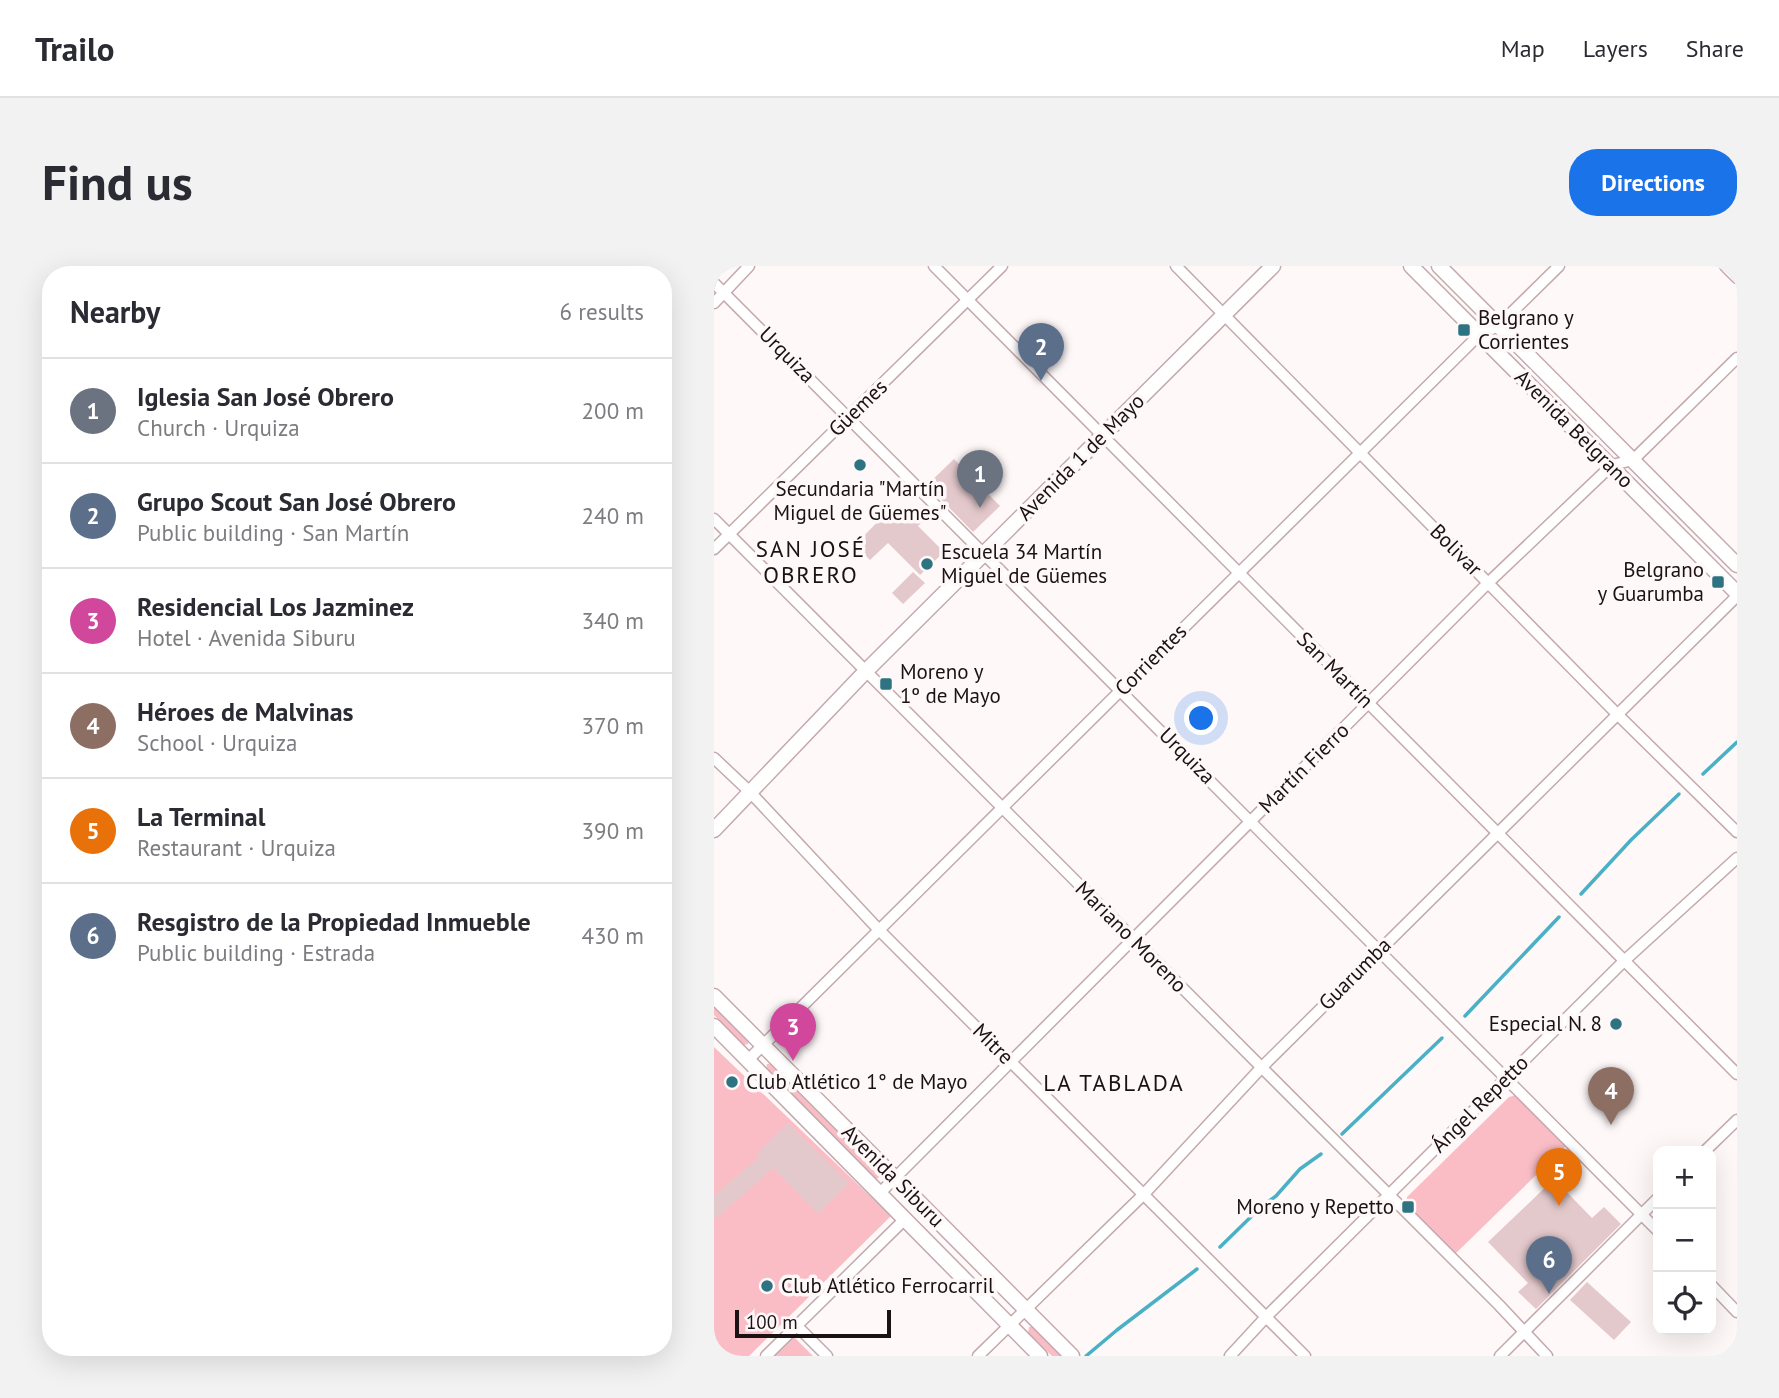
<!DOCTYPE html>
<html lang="en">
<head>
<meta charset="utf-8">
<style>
	body { margin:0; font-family:"PT Sans",sans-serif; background:#f2f2f3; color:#2b2b33 }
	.controls { position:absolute; right:21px; bottom:21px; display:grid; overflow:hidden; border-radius:14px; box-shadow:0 7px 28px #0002 }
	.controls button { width:63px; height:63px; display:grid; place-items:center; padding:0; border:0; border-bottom:2px solid #e1e1e2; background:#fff; color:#2b2b33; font:35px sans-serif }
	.scale { position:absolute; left:21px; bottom:18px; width:156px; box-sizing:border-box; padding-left:7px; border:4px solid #1b1214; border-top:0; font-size:19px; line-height:24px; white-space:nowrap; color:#1b1214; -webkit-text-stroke:5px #fef8f9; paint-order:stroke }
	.you { position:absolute; left:488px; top:453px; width:24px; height:24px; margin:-18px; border:5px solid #fff; border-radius:50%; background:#1a73e8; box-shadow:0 0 0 10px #1a73e833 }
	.badge { display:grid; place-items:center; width:46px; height:46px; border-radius:50%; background:#1a73e8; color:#fff; font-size:23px; font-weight:700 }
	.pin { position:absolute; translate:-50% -58px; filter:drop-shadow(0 2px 4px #0008) }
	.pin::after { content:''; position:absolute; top:37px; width:24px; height:21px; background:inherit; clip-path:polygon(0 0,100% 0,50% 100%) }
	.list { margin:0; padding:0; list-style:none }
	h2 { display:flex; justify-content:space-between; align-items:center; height:91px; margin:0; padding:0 28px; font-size:30px }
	h2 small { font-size:23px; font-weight:400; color:#7c7c81 }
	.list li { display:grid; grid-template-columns:46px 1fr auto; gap:21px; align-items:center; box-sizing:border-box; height:105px; padding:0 28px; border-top:2px solid #e1e1e2 }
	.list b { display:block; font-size:26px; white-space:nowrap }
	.list p { margin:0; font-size:23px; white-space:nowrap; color:#7c7c81 }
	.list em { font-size:23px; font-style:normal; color:#7c7c81 }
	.icon { flex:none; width:38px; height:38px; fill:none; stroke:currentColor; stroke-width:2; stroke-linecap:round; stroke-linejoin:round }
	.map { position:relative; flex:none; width:1023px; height:1090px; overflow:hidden; border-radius:28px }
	header { display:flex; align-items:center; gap:42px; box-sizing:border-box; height:98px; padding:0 35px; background:#fff; border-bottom:2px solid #e1e1e2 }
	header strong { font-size:33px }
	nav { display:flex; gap:38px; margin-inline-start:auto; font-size:24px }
	.intro { display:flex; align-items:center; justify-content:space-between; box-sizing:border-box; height:168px; padding:0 42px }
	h1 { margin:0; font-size:49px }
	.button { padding:18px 32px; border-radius:28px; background:#1a73e8; color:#fff; font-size:24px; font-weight:700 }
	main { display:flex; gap:42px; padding:0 42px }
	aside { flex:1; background:#fff; border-radius:28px; box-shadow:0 7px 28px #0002 }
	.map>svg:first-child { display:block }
	.green { fill:#fabdc6 }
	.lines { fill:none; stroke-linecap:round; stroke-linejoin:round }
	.stream { stroke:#4ab0c6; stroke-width:3.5 }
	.building { fill:#e4c9cc }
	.minor-casing { stroke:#c4a9ad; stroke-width:13 }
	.secondary-casing { stroke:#c4a9ad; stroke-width:17 }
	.minor { stroke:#fff; stroke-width:10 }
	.secondary { stroke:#fff; stroke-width:14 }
	.poi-dot { fill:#2e7382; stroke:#fef8f9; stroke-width:2.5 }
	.labels { text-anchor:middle; stroke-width:7; stroke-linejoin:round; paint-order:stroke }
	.poi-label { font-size:21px; fill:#1b1214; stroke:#fef8f9; text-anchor:start }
	.street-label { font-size:21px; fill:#1b1214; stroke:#fef8f9 }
	.neighbourhood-label { font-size:23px; letter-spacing:2px; fill:#1b1214; stroke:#fef8f9 }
</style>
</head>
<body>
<header>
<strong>Trailo</strong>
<nav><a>Map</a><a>Layers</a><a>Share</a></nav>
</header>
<div class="intro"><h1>Find us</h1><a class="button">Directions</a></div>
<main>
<aside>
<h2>Nearby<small>6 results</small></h2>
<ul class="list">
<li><span class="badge" style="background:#6b7280">1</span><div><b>Iglesia San José Obrero</b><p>Church · Urquiza</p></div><em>200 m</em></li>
<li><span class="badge" style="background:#5c6f8a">2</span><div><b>Grupo Scout San José Obrero</b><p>Public building · San Martín</p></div><em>240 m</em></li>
<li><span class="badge" style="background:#d1479c">3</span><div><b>Residencial Los Jazminez</b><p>Hotel · Avenida Siburu</p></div><em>340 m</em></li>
<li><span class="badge" style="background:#8d6e63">4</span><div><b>Héroes de Malvinas</b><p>School · Urquiza</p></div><em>370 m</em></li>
<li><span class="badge" style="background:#e8710a">5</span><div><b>La Terminal</b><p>Restaurant · Urquiza</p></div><em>390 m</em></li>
<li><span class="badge" style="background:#5c6f8a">6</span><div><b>Resgistro de la Propiedad Inmueble</b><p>Public building · Estrada</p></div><em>430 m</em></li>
</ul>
</aside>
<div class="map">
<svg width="1023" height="1090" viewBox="0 0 1023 1090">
	<rect width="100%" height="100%" fill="#fef8f9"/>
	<g class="green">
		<path d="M 0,738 L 34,773 L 34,778 L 30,779 L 0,749 Z"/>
		<path d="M 0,781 L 177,950 L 35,1090 L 0,1090 Z"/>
		<path d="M 59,797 L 166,906 L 166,911 L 162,913 L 52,804 L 53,798 Z"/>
		<path d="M 802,829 L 854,878 L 740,989 L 692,941 L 693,931 L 795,831 Z"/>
		<path d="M 321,1060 L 350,1090 L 338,1090 L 314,1067 L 315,1061 Z"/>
		<path d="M 78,1069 L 99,1090 L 56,1090 Z"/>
	</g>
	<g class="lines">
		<g class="stream">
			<path d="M 989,508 L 1023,476"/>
			<path d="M 867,628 L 917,574 L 965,528"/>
			<path d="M 751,750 L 845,651"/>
			<path d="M 628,868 L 728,772"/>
			<path d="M 506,981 L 548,940 L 562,930 L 586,903 L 607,888"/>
			<path d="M 372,1090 L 403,1064 L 483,1003"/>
		</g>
	</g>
	<g class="building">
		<path d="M 240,193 L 286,240 L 259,266 L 213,219 Z"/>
		<path d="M 194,242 L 208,256 L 204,260 L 230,286 L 206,309 L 174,277 L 156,294 L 141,279 L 176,243 L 184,251 Z"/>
		<path d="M 199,306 L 211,317 L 189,338 L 178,327 Z"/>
		<path d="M 74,857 L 135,917 L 104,948 L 59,902 L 0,954 L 0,930 L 46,890 L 43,887 Z"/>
		<path d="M 840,913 L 878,952 L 890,941 L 907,958 L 822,1043 L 804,1026 L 814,1017 L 774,976 Z"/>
		<path d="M 873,1016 L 917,1056 L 900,1074 L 856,1034 Z"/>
	</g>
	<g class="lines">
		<defs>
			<g id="minor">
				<path d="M 220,0 L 1023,808"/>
				<path d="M 462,0 L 903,448 L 1023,566"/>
				<path d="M 1011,0 L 1023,12"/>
				<path d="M 0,17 L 944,965"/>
				<path d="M 0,37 L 35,0"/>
				<path d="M 0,253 L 785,1039 L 833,1090"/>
				<path d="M 0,283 L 288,0"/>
				<path d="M 0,492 L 36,526 L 165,664 L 591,1090"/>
				<path d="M 34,794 L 765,69 L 784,60 L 845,0"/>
				<path d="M 991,885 L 1023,854"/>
				<path d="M 166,927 L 774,317 L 898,199 L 919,194 L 1023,92"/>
				<path d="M 997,1019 L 1023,1046"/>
				<path d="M 83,1060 L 113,1090"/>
				<path d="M 52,1090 L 191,953"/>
				<path d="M 264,1090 L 430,928 L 547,802 L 1023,330"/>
				<path d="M 516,1090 L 552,1051 L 910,695 L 1023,592"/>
				<path d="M 786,1090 L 944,932"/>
			</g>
			<g id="secondary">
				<path d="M 697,0 L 1023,327"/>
				<path d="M 725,0 L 1023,299"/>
				<path d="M 0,564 L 151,406 L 559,0"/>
				<path d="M 0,730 L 358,1090"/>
				<path d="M 0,760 L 326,1090"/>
			</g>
		</defs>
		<use href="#minor" class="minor-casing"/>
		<use href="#secondary" class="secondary-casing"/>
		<use href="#minor" class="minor"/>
		<use href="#secondary" class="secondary"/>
	</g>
	<g class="poi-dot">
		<rect x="743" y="57" width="14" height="14" rx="3.5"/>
		<circle cx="146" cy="199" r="7"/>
		<circle cx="213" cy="298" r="7"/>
		<rect x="997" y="309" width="14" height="14" rx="3.5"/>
		<rect x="165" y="411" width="14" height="14" rx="3.5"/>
		<circle cx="902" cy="758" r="7"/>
		<circle cx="18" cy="816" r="7"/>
		<rect x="687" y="934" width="14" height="14" rx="3.5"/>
		<circle cx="53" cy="1020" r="7"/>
	</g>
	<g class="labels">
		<g class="poi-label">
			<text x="764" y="59">Belgrano y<tspan x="764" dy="24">Corrientes</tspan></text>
			<text x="146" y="230" text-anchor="middle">Secundaria "Martín<tspan x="146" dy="24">Miguel de Güemes"</tspan></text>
			<text x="227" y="293">Escuela 34 Martín<tspan x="227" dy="24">Miguel de Güemes</tspan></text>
			<text x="990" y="311" text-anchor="end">Belgrano<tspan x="990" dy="24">y Guarumba</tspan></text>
			<text x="186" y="413">Moreno y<tspan x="186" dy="24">1º de Mayo</tspan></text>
			<text x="888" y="765" text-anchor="end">Especial N. 8</text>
			<text x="32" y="823">Club Atlético 1° de Mayo</text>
			<text x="680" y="948" text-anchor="end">Moreno y Repetto</text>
			<text x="67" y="1027">Club Atlético Ferrocarril</text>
		</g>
		<g class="street-label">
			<text transform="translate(73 89) rotate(45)" y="7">Urquiza</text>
			<text transform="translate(144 142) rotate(-44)" y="7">Güemes</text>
			<text transform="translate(860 163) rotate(45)" y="7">Avenida Belgrano</text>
			<text transform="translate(367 191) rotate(-45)" y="7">Avenida 1 de Mayo</text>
			<text transform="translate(742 284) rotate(45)" y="7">Bolivar</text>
			<text transform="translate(437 394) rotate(-45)" y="7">Corrientes</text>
			<text transform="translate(621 404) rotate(45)" y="7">San Martín</text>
			<text transform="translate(473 490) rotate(45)" y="7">Urquiza</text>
			<text transform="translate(590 502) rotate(-45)" y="7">Martín Fierro</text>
			<text transform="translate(417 671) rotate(45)" y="7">Mariano Moreno</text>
			<text transform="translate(641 708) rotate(-45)" y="7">Guarumba</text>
			<text transform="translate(279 778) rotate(45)" y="7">Mitre</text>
			<text transform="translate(766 838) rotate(-45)" y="7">Ángel Repetto</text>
			<text transform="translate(179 910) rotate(45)" y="7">Avenida Siburu</text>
		</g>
		<g class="neighbourhood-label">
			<text x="97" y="291">SAN JOSÉ<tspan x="97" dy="26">OBRERO</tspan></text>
			<text x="400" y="825">LA TABLADA</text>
		</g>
	</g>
</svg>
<div class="controls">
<button>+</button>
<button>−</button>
<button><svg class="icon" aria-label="locate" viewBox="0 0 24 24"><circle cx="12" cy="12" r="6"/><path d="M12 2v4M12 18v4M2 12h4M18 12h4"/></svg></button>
</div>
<div class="scale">100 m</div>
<div class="you"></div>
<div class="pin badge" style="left:266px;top:242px;background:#6b7280">1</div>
<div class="pin badge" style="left:327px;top:115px;background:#5c6f8a">2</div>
<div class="pin badge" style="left:79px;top:795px;background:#d1479c">3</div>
<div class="pin badge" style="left:897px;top:859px;background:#8d6e63">4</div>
<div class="pin badge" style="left:845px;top:940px;background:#e8710a">5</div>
<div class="pin badge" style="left:835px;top:1028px;background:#5c6f8a">6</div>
</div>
</main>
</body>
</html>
